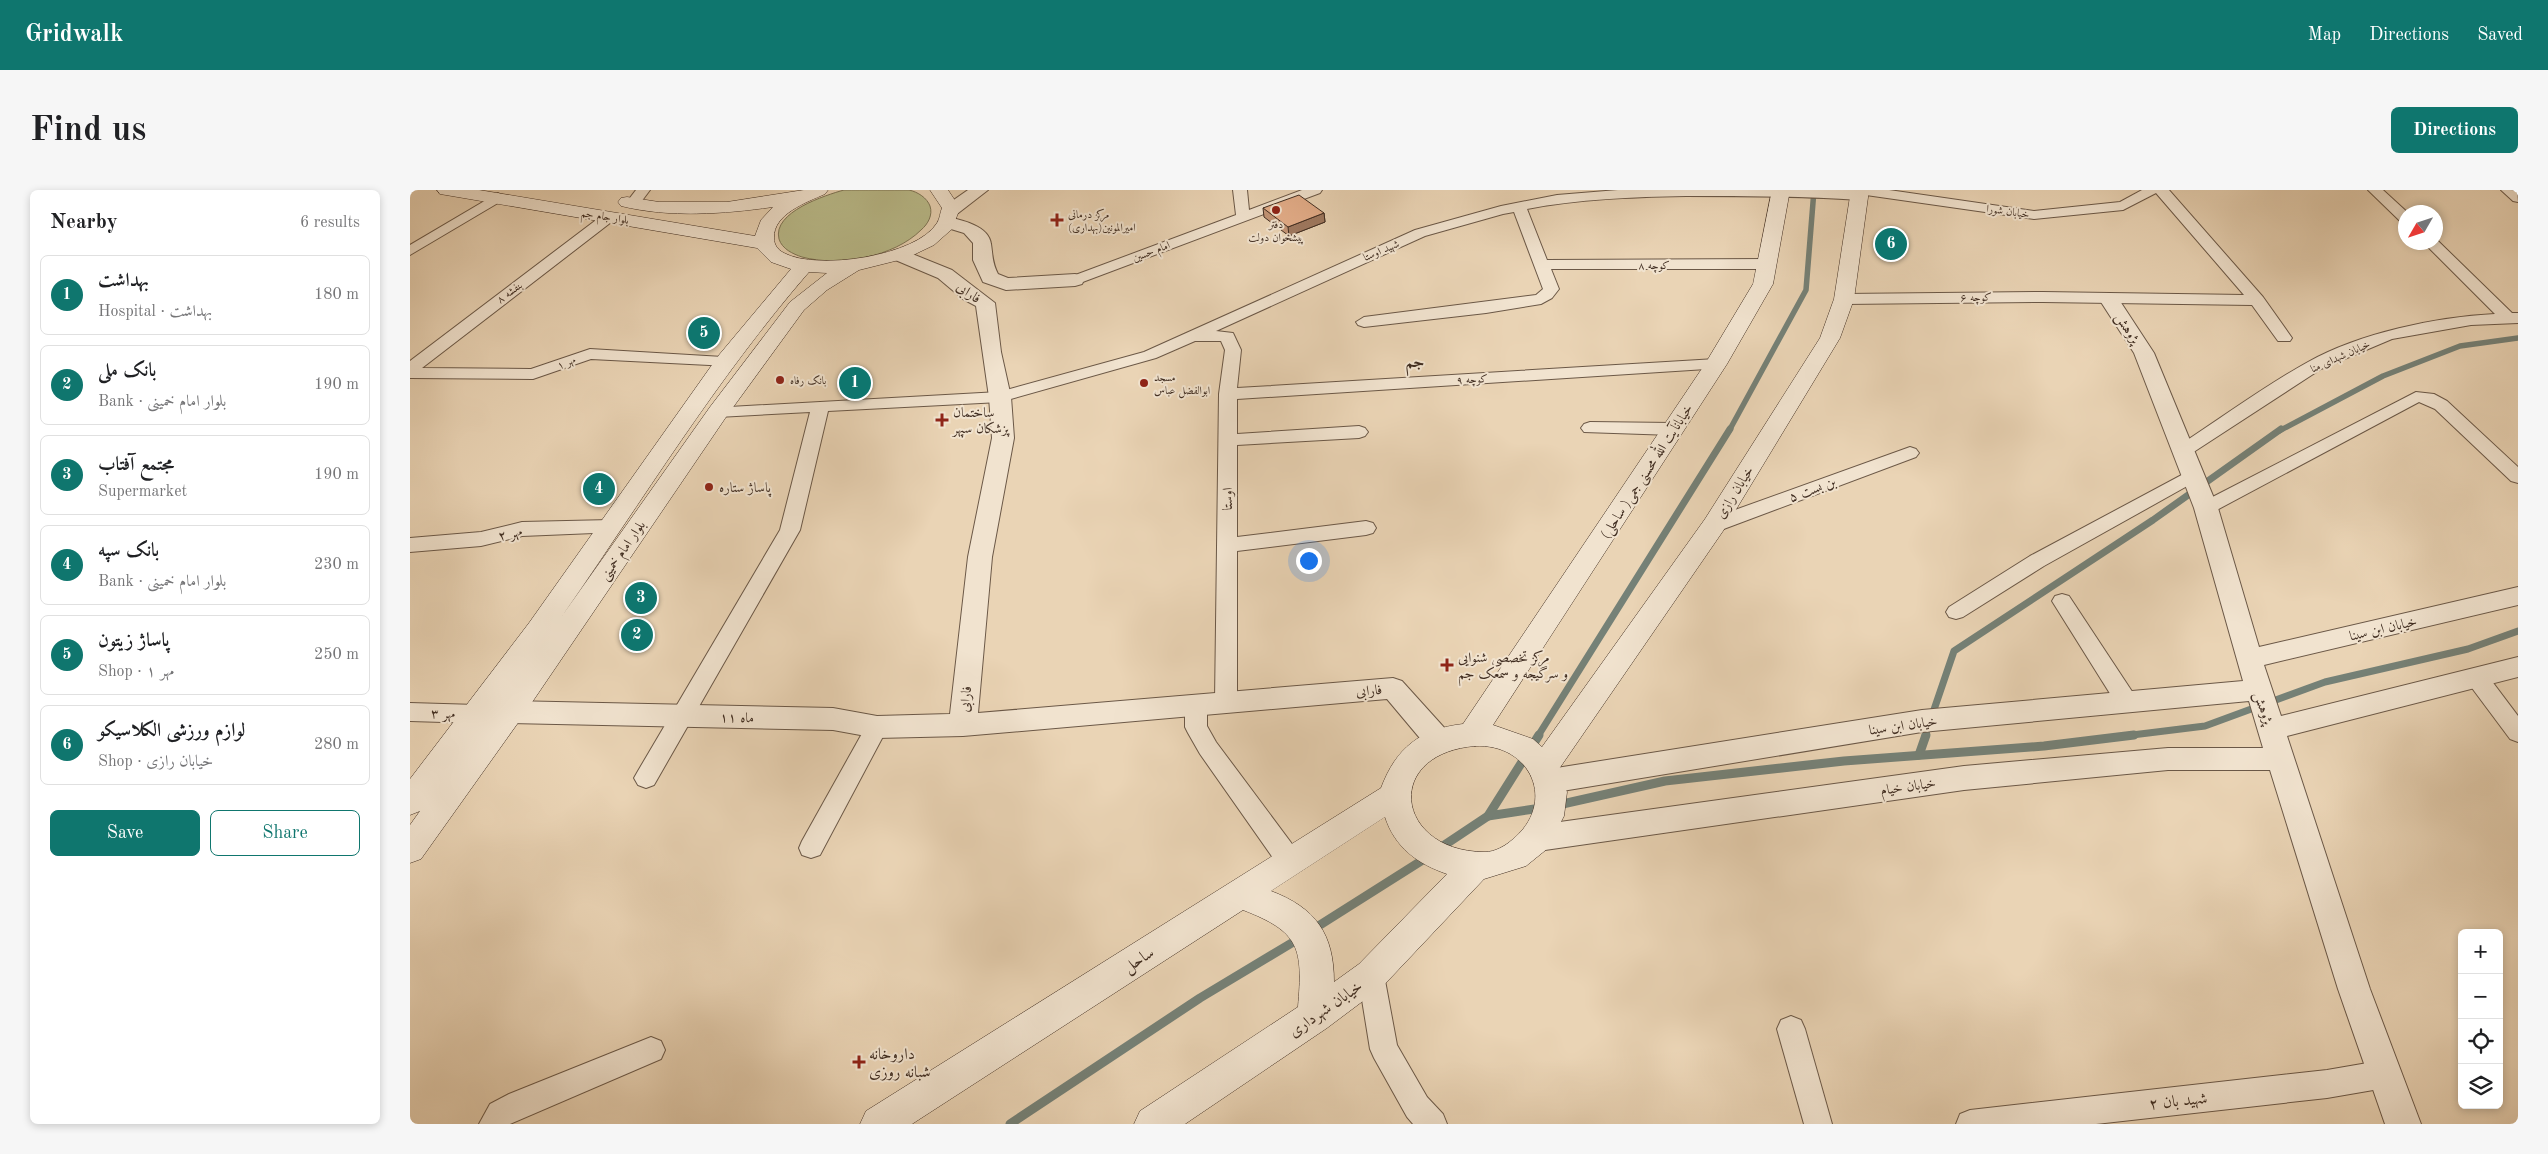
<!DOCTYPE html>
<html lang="en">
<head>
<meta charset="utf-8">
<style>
	body { margin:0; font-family:"Old Standard TT",Amiri,serif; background:#f6f6f6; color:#202124 }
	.controls { position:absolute; right:15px; bottom:15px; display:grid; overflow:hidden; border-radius:8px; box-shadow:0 2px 8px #0003 }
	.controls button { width:45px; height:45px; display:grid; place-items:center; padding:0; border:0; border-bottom:1px solid #e0e0e0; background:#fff; color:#202124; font:25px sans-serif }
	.compass { position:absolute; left:1988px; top:15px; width:45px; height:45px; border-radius:50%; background:#fff; box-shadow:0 2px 8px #0003; rotate:231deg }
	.you { position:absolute; left:898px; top:370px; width:18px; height:18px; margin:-12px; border:4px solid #fff; border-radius:50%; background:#1a73e8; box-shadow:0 0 0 8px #1a73e833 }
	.badge { display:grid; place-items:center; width:32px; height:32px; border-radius:50%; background:#0f766e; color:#fff; font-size:16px; font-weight:700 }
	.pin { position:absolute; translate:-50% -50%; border:2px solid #fff; box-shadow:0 1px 5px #0006 }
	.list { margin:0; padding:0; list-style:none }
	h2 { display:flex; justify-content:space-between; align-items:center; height:65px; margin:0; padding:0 20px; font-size:21px }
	h2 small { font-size:16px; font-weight:400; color:#757577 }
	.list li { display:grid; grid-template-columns:32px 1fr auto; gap:15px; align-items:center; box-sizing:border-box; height:80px; margin:0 10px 10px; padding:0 10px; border:1px solid #e0e0e0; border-radius:8px }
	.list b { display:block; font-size:19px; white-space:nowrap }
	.list p { margin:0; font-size:16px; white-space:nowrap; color:#757577 }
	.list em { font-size:16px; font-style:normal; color:#757577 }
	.actions { display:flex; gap:10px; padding:15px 20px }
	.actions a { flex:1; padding:11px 0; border:1px solid #0f766e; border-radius:8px; text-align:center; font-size:18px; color:#0f766e }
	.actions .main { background:#0f766e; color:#fff }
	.icon { flex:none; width:28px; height:28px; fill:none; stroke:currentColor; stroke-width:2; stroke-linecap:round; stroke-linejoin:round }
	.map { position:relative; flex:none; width:2108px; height:934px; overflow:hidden; border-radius:8px }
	header { display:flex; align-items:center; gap:30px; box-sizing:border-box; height:70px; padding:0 25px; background:#0f766e; color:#fff }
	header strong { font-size:24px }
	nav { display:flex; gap:28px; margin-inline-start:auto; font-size:18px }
	.intro { display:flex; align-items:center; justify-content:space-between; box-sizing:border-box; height:120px; padding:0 30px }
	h1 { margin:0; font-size:35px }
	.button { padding:12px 22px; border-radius:8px; background:#0f766e; color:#fff; font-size:18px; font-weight:700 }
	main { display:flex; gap:30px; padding:0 30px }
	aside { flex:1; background:#fff; border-radius:8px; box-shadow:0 2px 8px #0003 }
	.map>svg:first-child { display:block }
	.green { fill:#babc8b; stroke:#7e7556 }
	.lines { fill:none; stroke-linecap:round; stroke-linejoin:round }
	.stream-far2 { stroke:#758177; stroke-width:5.5 }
	.stream-far1 { stroke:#758177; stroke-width:7 }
	.stream { stroke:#758177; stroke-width:9 }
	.minor-casing { stroke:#6b5847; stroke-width:2 }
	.tertiary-casing { stroke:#6b5847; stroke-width:2 }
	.secondary-casing { stroke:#412e22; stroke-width:1 }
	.minor { fill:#f1e3cf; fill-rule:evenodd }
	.tertiary { fill:#f1e3cf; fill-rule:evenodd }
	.secondary { fill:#f1e3cf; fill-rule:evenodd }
	.wall { fill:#c39576; stroke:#412e22 }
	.shaded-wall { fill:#9f7960; stroke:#412e22 }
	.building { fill:#e3ad89; stroke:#412e22 }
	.poi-dot { fill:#8f2418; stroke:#f1e3cf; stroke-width:2 }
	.labels { text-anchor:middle; stroke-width:4; stroke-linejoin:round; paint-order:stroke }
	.far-street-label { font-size:11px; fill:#412e22; stroke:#f1e3cf }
	.far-poi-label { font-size:11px; fill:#412e22; stroke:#f1e3cf; text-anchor:start }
	.street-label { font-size:14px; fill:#412e22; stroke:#f1e3cf }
	.poi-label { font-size:14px; fill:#412e22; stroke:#f1e3cf; text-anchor:start }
	.far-district-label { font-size:16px; font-weight:bold; fill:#412e22; stroke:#f1e3cf }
	.near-street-label { font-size:16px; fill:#412e22; stroke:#f1e3cf }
	.near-poi-label { font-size:16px; fill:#412e22; stroke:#f1e3cf; text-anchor:start }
</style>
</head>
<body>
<header>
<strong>Gridwalk</strong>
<nav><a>Map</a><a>Directions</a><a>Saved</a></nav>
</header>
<div class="intro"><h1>Find us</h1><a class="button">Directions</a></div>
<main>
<aside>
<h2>Nearby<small>6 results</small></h2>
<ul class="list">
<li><span class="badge">1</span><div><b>بهداشت</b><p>Hospital · بهداشت</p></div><em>180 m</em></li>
<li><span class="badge">2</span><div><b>بانک ملی</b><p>Bank · بلوار امام خمینی</p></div><em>190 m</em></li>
<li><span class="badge">3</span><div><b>مجتمع آفتاب</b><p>Supermarket</p></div><em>190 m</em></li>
<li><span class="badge">4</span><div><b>بانک سپه</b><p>Bank · بلوار امام خمینی</p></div><em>230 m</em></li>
<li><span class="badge">5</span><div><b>پاساژ زیتون</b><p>Shop · مهر ۱</p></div><em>250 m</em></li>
<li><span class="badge">6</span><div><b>لوازم ورزشی الکلاسیکو</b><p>Shop · خیابان رازی</p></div><em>280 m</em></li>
</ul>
<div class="actions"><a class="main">Save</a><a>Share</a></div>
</aside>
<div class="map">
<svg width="2108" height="934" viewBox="0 0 2108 934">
	<rect width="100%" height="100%" fill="#ead4b5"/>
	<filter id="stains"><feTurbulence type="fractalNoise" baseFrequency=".004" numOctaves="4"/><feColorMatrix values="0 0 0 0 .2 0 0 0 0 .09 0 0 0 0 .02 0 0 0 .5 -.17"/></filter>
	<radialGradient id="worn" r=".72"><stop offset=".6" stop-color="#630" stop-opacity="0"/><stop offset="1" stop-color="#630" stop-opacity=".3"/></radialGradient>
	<path class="green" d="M 434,0 C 453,0 482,0 499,0 C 508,2 517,8 520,16 C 523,25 518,34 511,40 C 484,67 429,77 392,67 C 383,64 372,59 369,49 C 362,22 416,5 434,0 Z"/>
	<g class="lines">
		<g class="stream-far2">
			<path d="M 1319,241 L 1396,100 L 1404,0"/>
			<path d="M 1869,241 L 1973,186 L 2050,156 L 2108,148"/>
		</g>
		<g class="stream-far1">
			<path d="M 1128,546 L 1320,239"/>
			<path d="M 1515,546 L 1544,461 L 1743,330 L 1871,239"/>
			<path d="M 1714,546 L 1795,536 L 1915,492 L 2058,459 L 2108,441"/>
		</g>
		<g class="stream">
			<path d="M 1509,565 L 1516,545"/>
			<path d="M 1148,615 L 1255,591 L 1434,571 L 1634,556 L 1724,545"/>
			<path d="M 1078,626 L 1131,618"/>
			<path d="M 1030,658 L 1078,626 L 1129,545"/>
			<path d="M 902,740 L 1019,666"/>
			<path d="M 600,934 L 790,808 L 890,748"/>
		</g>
		<defs>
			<g id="minor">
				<path d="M 226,0 L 240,0 L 228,16 L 218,16 L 216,13 Z"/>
				<path d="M 823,0 L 837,0 L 839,20 L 892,0 L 912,0 L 910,3 L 670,93 L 665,95 L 657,90 L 660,87 L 826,25 Z"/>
				<path d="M 1208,0 L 1479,0 L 1624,21 L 1710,12 L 1732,0 L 1759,0 L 1853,107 L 1882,148 L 1880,151 L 1868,151 L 1842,115 L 1633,112 L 1434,114 L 1426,109 L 1434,104 L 1633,102 L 1834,105 L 1746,3 L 1713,20 L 1624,29 L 1456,5 L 1455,9 L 1450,10 C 1392,6 1334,6 1276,6 C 1222,7 1169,9 1117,19 L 1137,70 L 1357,69 L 1365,74 L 1357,79 L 1141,79 L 1149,99 L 1142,108 L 1131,114 L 1076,123 L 954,137 L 948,135 L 946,132 L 954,127 L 1126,105 L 1133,99 L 1104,22 L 1093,24 L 1015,46 L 806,141 L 823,143 L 831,160 L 827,198 L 1306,169 L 1314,174 L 1312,178 L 827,209 L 827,244 L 949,236 L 955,238 L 958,242 L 955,246 L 949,248 L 827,255 L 827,347 L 956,331 L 963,333 L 966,338 L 963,343 L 956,345 L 827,361 L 827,511 L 824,517 L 816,520 L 808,517 L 805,511 L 809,204 L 815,160 L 811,151 L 785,151 L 746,168 L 590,212 L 418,221 L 390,340 L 244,595 L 236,598 L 228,595 L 224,588 L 228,581 L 370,340 L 400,222 L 308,227 L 302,226 L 299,222 L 302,218 L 589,202 L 734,162 L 1005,40 L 1091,16 L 1147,5 Z"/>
				<path d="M 1958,0 L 1973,0 L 1997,22 L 1996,22 L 1996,33 L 1991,32 Z"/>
				<path d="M 2091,0 L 2107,0 L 2108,12 L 2103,11 Z"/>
				<path d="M 88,3 L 95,7 L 93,10 L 0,65 L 0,55 Z"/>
				<path d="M 199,23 L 204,24 L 206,27 L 204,30 L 12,178 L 121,179 L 180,159 L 313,167 L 321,172 L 319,176 L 181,169 L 123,189 L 0,188 L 0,171 L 194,24 Z"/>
				<path d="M 2026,49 L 2102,123 L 2108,123 L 2108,133 L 2061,135 L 1982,149 L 1911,179 L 1779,265 L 1767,265 L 1764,261 L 1767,257 C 1810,229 1853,197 1898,172 C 1950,143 2026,127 2085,124 L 2013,52 L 2026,52 Z"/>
				<path d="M 2006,202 L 2024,204 L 2037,211 L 2108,277 L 2108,293 L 2101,291 L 2025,219 L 2009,212 L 1803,322 L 1796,324 L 1789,322 L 1787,318 L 1789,314 Z"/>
				<path d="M 1180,232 L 1263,233 L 1269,235 L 1272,239 L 1269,243 L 1263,245 L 1174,242 L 1171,238 L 1174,234 Z"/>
				<path d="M 1500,257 L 1506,259 L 1509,263 L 1506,267 L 1311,340 L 1304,342 L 1297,340 L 1294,335 L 1297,330 Z"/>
				<path d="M 1781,280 L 1788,282 L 1790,286 L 1788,290 L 1634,376 L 1553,427 L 1546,429 L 1539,427 L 1536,422 L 1539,417 L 1620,366 Z"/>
				<path d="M 201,330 L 208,332 L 211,337 L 208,342 L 112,346 L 71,356 L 0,362 L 0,348 L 71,342 L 112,332 Z"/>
				<path d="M 1652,404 L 1659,406 L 1725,506 L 1728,512 L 1725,518 L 1717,521 L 1709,518 L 1642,411 L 1645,406 Z"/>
				<path d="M 2067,480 L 2075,482 L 2108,526 L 2108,552 L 2100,549 L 2059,494 L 2056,488 L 2059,482 Z"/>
				<path d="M 786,505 L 794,508 L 797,514 L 797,536 L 806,552 L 888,662 L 891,670 L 888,678 L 879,681 L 870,678 L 790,564 L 778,543 L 775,537 L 775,514 L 778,508 Z"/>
				<path d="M 0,513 L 67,515 L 75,518 L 78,524 L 75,530 L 67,533 L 0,531 Z"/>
				<path d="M 467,528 L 475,531 L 478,537 L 410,665 L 401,668 L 392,665 L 389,658 L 392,651 L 459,531 Z"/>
				<path d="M 961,773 L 970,776 L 974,785 L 987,855 L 1017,907 L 1033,924 L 1037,934 L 1003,934 L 997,927 L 964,868 L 960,859 L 948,785 L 952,776 Z"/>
				<path d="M 1381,826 L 1391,830 L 1395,839 L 1422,934 L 1394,934 L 1367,839 L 1371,830 Z"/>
				<path d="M 241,847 L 251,851 L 255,860 L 251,869 L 100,934 L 69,934 L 80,914 L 99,904 Z"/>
				<path d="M 1975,870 L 1985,874 L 1989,884 L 1985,894 L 1975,898 L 1917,908 L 1686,934 L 1546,934 L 1550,924 L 1560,920 L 1917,880 Z"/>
			</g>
			<g id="tertiary">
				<path d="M 558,0 L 578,0 L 547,24 L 535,24 L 532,20 L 535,16 Z"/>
				<path d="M 537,27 C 552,30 579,36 581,54 C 583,67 582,72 588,84 L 598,88 L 665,84 L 672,86 L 674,90 L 672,94 L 665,96 L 596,100 L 573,92 L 563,70 L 563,53 L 554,43 L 531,36 L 528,32 L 531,28 Z"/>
				<path d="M 490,59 L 542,80 L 585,113 L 591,162 L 601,207 L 604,248 L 582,367 L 568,523 L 983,488 L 992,491 L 1039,543 L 1043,551 L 1039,559 L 1029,562 L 1019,559 L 977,509 L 553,546 L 467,548 L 423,540 L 100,533 L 90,530 L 86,522 L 90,514 L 100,511 L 423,518 L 467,526 L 540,524 L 558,367 L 582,248 L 579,207 L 566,116 L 553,109 L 528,88 L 483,69 L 481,65 L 483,61 Z"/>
				<path d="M 1699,103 L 1706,105 L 1744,163 L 1808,318 L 1849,457 L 2108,397 L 2108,415 L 1854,475 L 1871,526 L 2108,467 L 2108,487 L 1877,546 L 1960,799 L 2011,934 L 1975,934 L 1928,799 L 1860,580 L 1758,580 L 1554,600 L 1128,661 L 1117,657 L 1113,648 L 1117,639 L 1128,635 L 1554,576 L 1758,558 L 1853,558 L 1839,511 L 1512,542 L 1140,603 L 1130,599 L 1126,591 L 1130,583 L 1140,579 L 1512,520 L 1833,491 L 1784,318 L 1724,163 L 1689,109 L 1692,105 Z"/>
			</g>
			<g id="secondary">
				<path d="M 27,0 L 69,0 L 345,46 L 351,30 L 363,17 C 313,24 260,28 211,16 L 208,12 L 211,8 L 217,7 L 249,12 L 317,12 L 394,0 L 418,0 L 415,4 C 397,12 363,24 364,48 C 364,55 368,60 374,63 C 407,81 507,66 527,33 C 530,29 530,22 532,18 L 520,0 L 538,0 L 550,18 L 542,39 L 524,55 L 497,68 L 449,80 L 417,100 L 394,120 L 316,227 L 110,530 L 11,669 L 0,673 L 0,635 L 10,621 L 0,625 L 0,589 L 119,433 L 309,165 L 381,79 L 361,72 L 347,58 L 36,5 L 30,4 ZM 399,82 L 417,83 L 380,112 L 300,217 L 152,426 C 233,310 306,189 399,82 Z"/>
				<path d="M 1362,0 L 1380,0 L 1363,94 L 1317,174 L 1083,535 L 1123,549 L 1132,557 L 1295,329 L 1410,148 L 1424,109 L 1441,0 L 1459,0 L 1444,109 L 1430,148 L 1313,341 L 1149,579 L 1157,602 L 1154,626 L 1137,659 L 1116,676 L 1074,689 L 973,796 L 917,838 L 775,934 L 724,934 L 730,921 L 888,817 C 893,758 890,742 833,720 L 502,934 L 450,934 L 456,921 L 971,598 C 986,558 1010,539 1053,534 L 1295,174 L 1343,94 ZM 1065,556 C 1121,553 1148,613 1102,650 C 1095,656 1085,662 1075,662 C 986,662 971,564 1065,556 ZM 975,627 C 985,658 1008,674 1037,684 L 949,774 L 924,792 C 924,744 906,718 861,701 Z"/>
			</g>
		</defs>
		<use href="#minor" class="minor-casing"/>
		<use href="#tertiary" class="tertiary-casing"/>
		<use href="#secondary" class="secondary-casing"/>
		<use href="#minor" class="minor"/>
		<use href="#tertiary" class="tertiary"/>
		<use href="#secondary" class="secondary"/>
	</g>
	<path class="wall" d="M 853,18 L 914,23 L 915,32 L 879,46 L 854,27 Z"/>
	<path class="shaded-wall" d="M 914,23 L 915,32 L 879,46 L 878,37 Z"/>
	<path class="building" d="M 889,5 L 914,23 L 878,37 L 853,18 Z"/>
	<g class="poi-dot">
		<circle cx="866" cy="20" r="5"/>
		<path d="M644.5 22.5h5v5h5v5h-5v5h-5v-5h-5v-5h5z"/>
		<circle cx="370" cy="190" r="5"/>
		<circle cx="734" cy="193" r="5"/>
		<path d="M529.5 222.5h5v5h5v5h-5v5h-5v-5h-5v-5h5z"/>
		<circle cx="299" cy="297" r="5"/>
		<path d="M1034.5 467.5h5v5h5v5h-5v5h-5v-5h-5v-5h5z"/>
		<path d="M446.5 864.5h5v5h5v5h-5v5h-5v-5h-5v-5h5z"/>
	</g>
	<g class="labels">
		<g class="far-street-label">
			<text transform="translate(1598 21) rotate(8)" y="4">خیابان شورا</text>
			<text transform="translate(195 26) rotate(9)" y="4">بلوار جام جم</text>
			<text transform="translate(971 60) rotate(-23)" y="4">شهید اوستا</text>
			<text transform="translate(741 61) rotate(-21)" y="4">امام حسین</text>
			<text x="1244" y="79">کوچه ۸</text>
			<text transform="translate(99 102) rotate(-37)" y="4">بنفشه ۸</text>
			<text transform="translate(1566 107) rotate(-1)" y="4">کوچه ۶</text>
			<text transform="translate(1930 166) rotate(-24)" y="4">خیابان شهدای منا</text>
			<text transform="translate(156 172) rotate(-22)" y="4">مهر ۱</text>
			<text transform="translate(1062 189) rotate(-3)" y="4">کوچه ۹</text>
		</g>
		<g class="far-poi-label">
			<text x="658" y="28">مرکز درمانی<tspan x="658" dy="13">امیرالمونین(بهداری)</tspan></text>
			<text x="866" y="38" text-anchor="middle">دفتر<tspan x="866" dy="13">پیشخوان دولت</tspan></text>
			<text x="744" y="191">مسجد<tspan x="744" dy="13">ابوالفضل عباس</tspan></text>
			<text x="380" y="194">بانک رفاه</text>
		</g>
		<g class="street-label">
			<text transform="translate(559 102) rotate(35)" y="5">فارابی</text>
			<text transform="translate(1718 138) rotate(57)" y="5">پژوهش</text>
			<text transform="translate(1236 281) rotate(-57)" y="5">خیابانآیت الله محسنی جمی( ساحلی)</text>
			<text transform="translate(1402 299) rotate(-20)" y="5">بن بست ۵</text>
			<text transform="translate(1324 302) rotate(-58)" y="5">خیابان رازی</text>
			<text transform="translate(817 309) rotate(-90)" y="5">اوستا</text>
			<text transform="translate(100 343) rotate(-13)" y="5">مهر ۲</text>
			<text transform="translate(212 360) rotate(-55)" y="5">بلوار امام خمینی</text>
			<text transform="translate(1973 438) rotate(-13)" y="5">خیابان ابن سینا</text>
			<text transform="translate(959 500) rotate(-4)" y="5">فارابی</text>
			<text transform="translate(555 509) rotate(-84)" y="5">فارابی</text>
			<text transform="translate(1854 518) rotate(72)" y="5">پژوهش</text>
			<text transform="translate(33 523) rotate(1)" y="5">مهر ۳</text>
			<text transform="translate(327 527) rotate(1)" y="5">ماه ۱۱</text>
			<text transform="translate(1493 535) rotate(-8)" y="5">خیابان ابن سینا</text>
			<text transform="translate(1498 596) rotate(-8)" y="5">خیابان خیام</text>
		</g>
		<g class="poi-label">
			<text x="543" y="227">ساختمان<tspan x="543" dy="16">پزشکان سپهر</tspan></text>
			<text x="309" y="302">پاساژ ستاره</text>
			<text x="1048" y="472">مرکز تخصصی شنوایی<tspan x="1048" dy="16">و سرگیجه و سمعک جم</tspan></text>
		</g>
		<g class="far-district-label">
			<text x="1005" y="177">جم</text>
		</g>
		<g class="near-street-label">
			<text transform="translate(728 769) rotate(-33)" y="6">ساحل</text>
			<text transform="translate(915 818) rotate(-35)" y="6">خیابان شهرداری</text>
			<text transform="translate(1768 910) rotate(-6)" y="6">شهید بان ۲</text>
		</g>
		<g class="near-poi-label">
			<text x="459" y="869">داروخانه<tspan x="459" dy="18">شبانه روزی</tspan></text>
		</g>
	</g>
	<rect width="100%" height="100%" filter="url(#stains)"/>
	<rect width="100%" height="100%" fill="url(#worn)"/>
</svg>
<div class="controls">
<button>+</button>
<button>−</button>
<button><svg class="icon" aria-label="locate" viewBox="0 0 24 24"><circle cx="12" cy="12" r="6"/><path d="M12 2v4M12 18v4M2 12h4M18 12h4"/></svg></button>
<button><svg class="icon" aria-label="layers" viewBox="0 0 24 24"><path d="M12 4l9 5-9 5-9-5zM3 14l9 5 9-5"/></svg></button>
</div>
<svg class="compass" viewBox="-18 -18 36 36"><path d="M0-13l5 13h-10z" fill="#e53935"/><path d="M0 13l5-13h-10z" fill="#757577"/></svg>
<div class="you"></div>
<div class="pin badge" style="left:445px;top:193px">1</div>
<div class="pin badge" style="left:227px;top:445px">2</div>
<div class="pin badge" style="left:231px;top:408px">3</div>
<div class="pin badge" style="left:189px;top:299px">4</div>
<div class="pin badge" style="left:294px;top:143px">5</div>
<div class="pin badge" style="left:1481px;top:54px">6</div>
</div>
</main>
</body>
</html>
